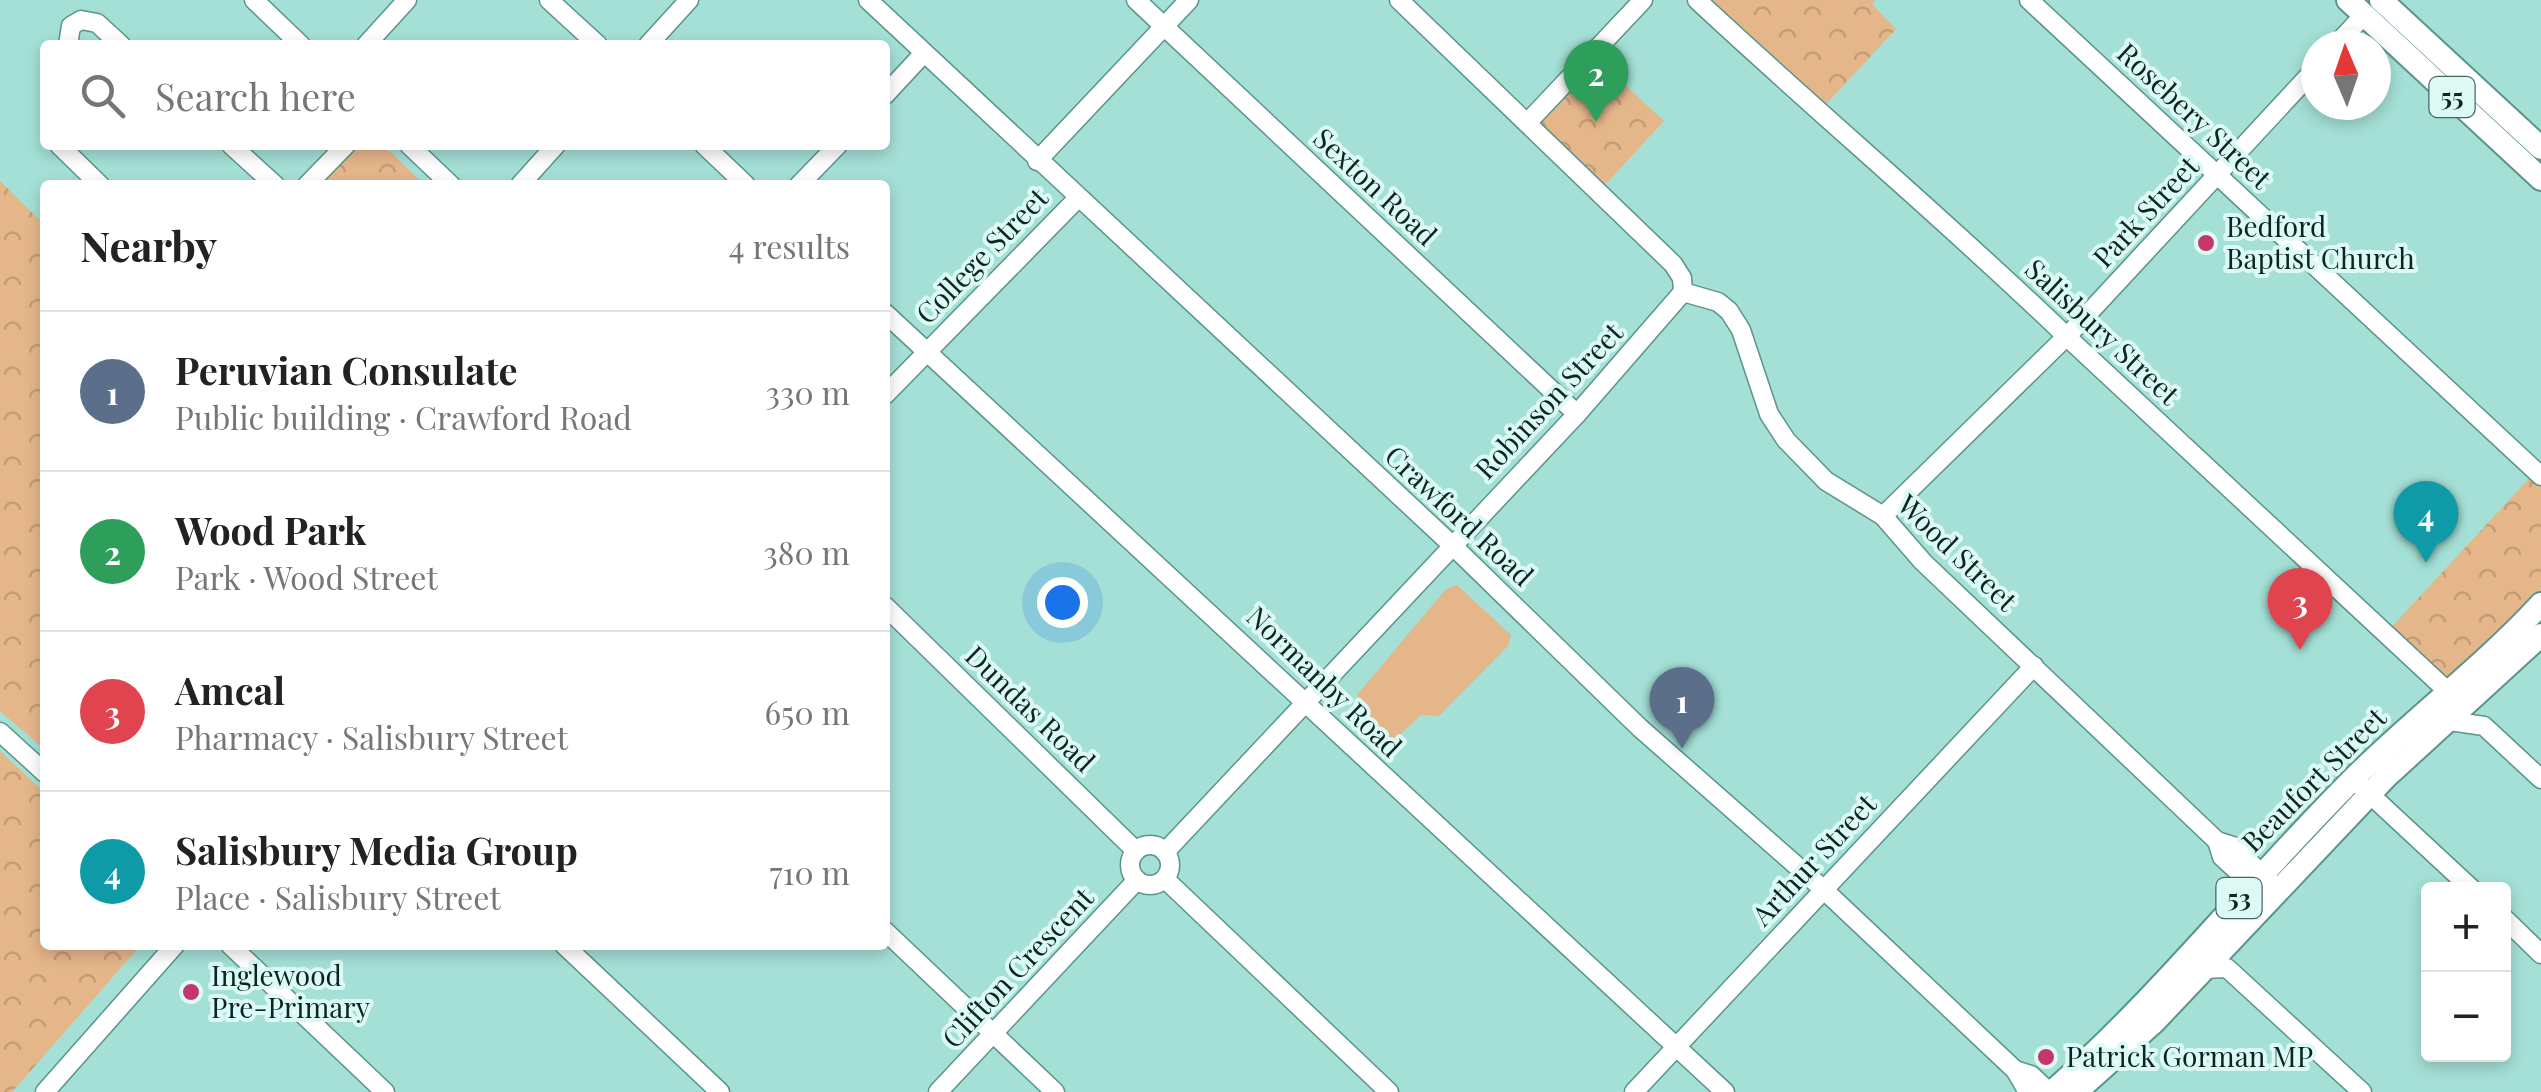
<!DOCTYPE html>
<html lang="en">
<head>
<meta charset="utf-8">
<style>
	body { margin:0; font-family:"Playfair Display",serif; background:#f2f2f2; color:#222 }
	.controls { position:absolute; right:30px; bottom:30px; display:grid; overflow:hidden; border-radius:10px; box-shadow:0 5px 15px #0003 }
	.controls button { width:90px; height:90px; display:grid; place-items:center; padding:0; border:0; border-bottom:2px solid #e0e0e0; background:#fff; color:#222; font:50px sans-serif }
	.compass { position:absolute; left:2301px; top:30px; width:90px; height:90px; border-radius:50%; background:#fff; box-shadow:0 5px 15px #0003; rotate:358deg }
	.you { position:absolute; left:1062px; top:602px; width:35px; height:35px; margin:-25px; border:8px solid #fff; border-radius:50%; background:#1a73e8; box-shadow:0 0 0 15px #1a73e833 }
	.badge { display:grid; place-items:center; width:65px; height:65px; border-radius:50%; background:#1a73e8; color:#fff; font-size:32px; font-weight:700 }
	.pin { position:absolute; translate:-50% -82px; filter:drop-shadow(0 2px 5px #0008) }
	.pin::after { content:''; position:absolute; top:52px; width:35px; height:30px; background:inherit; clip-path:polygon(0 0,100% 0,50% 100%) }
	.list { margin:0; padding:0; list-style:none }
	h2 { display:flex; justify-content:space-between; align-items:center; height:130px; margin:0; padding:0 40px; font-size:42px }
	h2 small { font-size:32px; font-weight:400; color:#767676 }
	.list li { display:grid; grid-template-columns:65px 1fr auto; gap:30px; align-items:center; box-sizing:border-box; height:160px; padding:0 40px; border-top:2px solid #e0e0e0 }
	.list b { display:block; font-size:38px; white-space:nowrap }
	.list p { margin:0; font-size:32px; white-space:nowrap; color:#767676 }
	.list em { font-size:32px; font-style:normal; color:#767676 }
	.icon { flex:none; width:55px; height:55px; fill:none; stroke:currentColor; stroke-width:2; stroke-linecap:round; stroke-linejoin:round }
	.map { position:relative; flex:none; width:2541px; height:1092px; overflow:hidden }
	.search { position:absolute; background:#fff; box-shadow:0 5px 15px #0003; left:40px; top:40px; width:850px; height:110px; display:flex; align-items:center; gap:25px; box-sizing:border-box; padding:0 35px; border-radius:10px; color:#767676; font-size:38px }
	.panel { position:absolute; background:#fff; box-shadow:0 5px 15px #0003; left:40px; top:180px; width:850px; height:770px; border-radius:10px }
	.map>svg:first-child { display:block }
	.grass { fill:#e6b68b }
	.forest { fill:url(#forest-crowns) }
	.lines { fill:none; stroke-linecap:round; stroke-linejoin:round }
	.minor-casing { stroke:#5a948c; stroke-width:21 }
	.major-casing { stroke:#5a948c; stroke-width:26 }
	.minor { stroke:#fff; stroke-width:18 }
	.major { stroke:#fff; stroke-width:22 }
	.poi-dot { fill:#c43869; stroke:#dcfaf5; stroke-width:4 }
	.labels { text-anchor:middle; stroke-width:8; stroke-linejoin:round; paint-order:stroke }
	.shield { fill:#dcfaf5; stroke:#4a6561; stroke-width:2.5 }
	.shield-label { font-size:25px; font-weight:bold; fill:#0c2521 }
	.street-label { font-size:28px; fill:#0c2521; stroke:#dcfaf5 }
	.poi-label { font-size:28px; fill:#0c2521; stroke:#dcfaf5; text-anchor:start }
</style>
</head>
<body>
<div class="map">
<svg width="2541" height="1092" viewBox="0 0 2541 1092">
	<defs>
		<pattern id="forest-crowns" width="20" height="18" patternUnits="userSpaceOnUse" patternTransform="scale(2.5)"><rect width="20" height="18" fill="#e6b68b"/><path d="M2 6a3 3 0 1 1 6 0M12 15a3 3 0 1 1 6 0" fill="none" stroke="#c49c78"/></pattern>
	</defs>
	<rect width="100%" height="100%" fill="#a4e0d6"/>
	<path class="grass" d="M 1457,585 L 1511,635 L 1508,646 L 1439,716 L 1421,715 L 1392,742 L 1364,718 L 1357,695 L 1446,589 Z"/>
	<g class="forest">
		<path d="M 1697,0 L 1875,0 L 1872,4 L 1896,29 L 1818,113 Z"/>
		<path d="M 1593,55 L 1664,121 L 1602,188 L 1528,122 Z"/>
		<path d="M 358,145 L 383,145 L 425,185 L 321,185 Z"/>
		<path d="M 0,181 L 45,225 L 45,750 L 0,711 Z"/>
		<path d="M 2536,471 L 2541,476 L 2541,590 L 2441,684 L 2385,634 Z"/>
		<path d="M 0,751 L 45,793 L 45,945 L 141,945 L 12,1092 L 0,1092 Z"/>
	</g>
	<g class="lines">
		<defs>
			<g id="minor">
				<path d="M 254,0 L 301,45"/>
				<path d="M 549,0 L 598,45"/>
				<path d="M 868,0 L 1452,545 L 1640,728 L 1823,889 L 2015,1070 L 2028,1092"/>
				<path d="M 1136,0 L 1577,414"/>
				<path d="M 1399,0 L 1673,264 L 1682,278 L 1683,292"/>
				<path d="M 1697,0 C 1819,114 1947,221 2066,336 L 2457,700"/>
				<path d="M 2029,0 L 2541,476"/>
				<path d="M 68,45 L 71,26 L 81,20 L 97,23 L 121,45"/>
				<path d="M 366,45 L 407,0"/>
				<path d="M 648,45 L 689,0"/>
				<path d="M 2336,45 L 2364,15"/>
				<path d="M 885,95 L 924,53"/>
				<path d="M 1528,122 L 1643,0"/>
				<path d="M 59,145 L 100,185"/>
				<path d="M 231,145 L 275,185"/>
				<path d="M 409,145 L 451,185"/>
				<path d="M 704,145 L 746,185"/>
				<path d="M 1037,161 L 1189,0"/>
				<path d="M 307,185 L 346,145"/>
				<path d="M 520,185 L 556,145"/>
				<path d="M 799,185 L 838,145"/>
				<path d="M 1683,292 L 1718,302 L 1729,311 L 1741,330 L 1769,414 L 1786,440 L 1826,481 L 1883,516 L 1923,562 L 2217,841 L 2233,846 L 2271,883"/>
				<path d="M 885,313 L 1725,1092"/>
				<path d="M 885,395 L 1077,199"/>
				<path d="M 1883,516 L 2072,331 L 2316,68"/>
				<path d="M 885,606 L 1136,851"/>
				<path d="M 2450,721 L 2484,726 L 2541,779"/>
				<path d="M 0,732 L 45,773"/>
				<path d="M 2361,786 L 2473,890"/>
				<path d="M 2217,841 L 2222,857 L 2261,893"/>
				<circle cx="1150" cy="865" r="20"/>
				<path d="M 1165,852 L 1577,414 L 1683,292"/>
				<path d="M 1165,879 L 1389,1092"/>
				<path d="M 2504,918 L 2541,954"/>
				<path d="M 885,931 L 1055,1092"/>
				<path d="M 230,945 L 385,1092"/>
				<path d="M 564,945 L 720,1092"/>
				<path d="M 2203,969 L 2227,968 L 2362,1092"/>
				<path d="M 2015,1070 L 2031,1075 L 2049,1092"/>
				<path d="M 45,1092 L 175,945"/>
				<path d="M 938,1092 L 1137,880"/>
				<path d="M 1634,1092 L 2034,666"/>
			</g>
			<g id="major">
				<path d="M 2348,0 L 2541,179"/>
				<path d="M 2381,0 L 2541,148"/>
				<path d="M 2052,1092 C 2160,997 2250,882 2352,780 C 2413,719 2482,668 2541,604"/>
				<path d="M 2076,1092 L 2155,1021 L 2386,777 L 2541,635"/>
			</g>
		</defs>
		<use href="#minor" class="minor-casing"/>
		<use href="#major" class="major-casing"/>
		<use href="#minor" class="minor"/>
		<use href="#major" class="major"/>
	</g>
	<g class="poi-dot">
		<circle cx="2206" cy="243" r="10"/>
		<circle cx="191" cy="992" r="10"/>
		<circle cx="2046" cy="1057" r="10"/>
	</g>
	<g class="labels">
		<g class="shield">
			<rect x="2429.5" y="77" width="45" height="40" rx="8"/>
			<rect x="2216.5" y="878" width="45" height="40" rx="8"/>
		</g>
		<g class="shield-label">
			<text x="2452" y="106">55</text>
			<text x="2239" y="907">53</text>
		</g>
		<g class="street-label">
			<text transform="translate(2194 116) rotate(43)" y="10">Rosebery Street</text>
			<text transform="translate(1375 187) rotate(43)" y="10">Sexton Road</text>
			<text transform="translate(2146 212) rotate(-47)" y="10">Park Street</text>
			<text transform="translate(982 256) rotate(-46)" y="10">College Street</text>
			<text transform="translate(2102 332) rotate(43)" y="10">Salisbury Street</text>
			<text transform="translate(1549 401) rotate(-47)" y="10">Robinson Street</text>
			<text transform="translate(1459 516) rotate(43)" y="10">Crawford Road</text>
			<text transform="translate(1957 553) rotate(44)" y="10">Wood Street</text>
			<text transform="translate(1324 682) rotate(44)" y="10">Normanby Road</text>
			<text transform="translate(1030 709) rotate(44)" y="10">Dundas Road</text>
			<text transform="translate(2314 780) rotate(-45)" y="10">Beaufort Street</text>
			<text transform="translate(1814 860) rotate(-47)" y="10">Arthur Street</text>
			<text transform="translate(1018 968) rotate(-47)" y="10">Clifton Crescent</text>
		</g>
		<g class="poi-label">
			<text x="2226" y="237">Bedford<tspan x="2226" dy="32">Baptist Church</tspan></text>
			<text x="211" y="986">Inglewood<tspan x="211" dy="32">Pre-Primary</tspan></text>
			<text x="2066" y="1067">Patrick Gorman MP</text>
		</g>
	</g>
</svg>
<div class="controls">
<button>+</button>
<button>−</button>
</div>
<svg class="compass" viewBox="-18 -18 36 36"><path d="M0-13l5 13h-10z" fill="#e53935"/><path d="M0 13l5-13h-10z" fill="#767676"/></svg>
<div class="you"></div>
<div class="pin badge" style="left:1682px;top:749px;background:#5c6f8a">1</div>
<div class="pin badge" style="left:1596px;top:122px;background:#2e9e5b">2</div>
<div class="pin badge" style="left:2300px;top:650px;background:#e0444e">3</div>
<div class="pin badge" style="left:2426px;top:563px;background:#0f9aa8">4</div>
<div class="search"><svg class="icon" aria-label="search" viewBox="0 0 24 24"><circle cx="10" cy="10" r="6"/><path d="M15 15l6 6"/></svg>Search here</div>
<section class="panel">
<h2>Nearby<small>4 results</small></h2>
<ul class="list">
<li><span class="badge" style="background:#5c6f8a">1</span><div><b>Peruvian Consulate</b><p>Public building · Crawford Road</p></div><em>330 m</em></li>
<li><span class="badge" style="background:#2e9e5b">2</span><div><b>Wood Park</b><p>Park · Wood Street</p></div><em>380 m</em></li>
<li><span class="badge" style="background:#e0444e">3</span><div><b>Amcal</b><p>Pharmacy · Salisbury Street</p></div><em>650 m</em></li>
<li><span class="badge" style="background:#0f9aa8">4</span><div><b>Salisbury Media Group</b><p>Place · Salisbury Street</p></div><em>710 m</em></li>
</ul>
</section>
</div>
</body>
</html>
